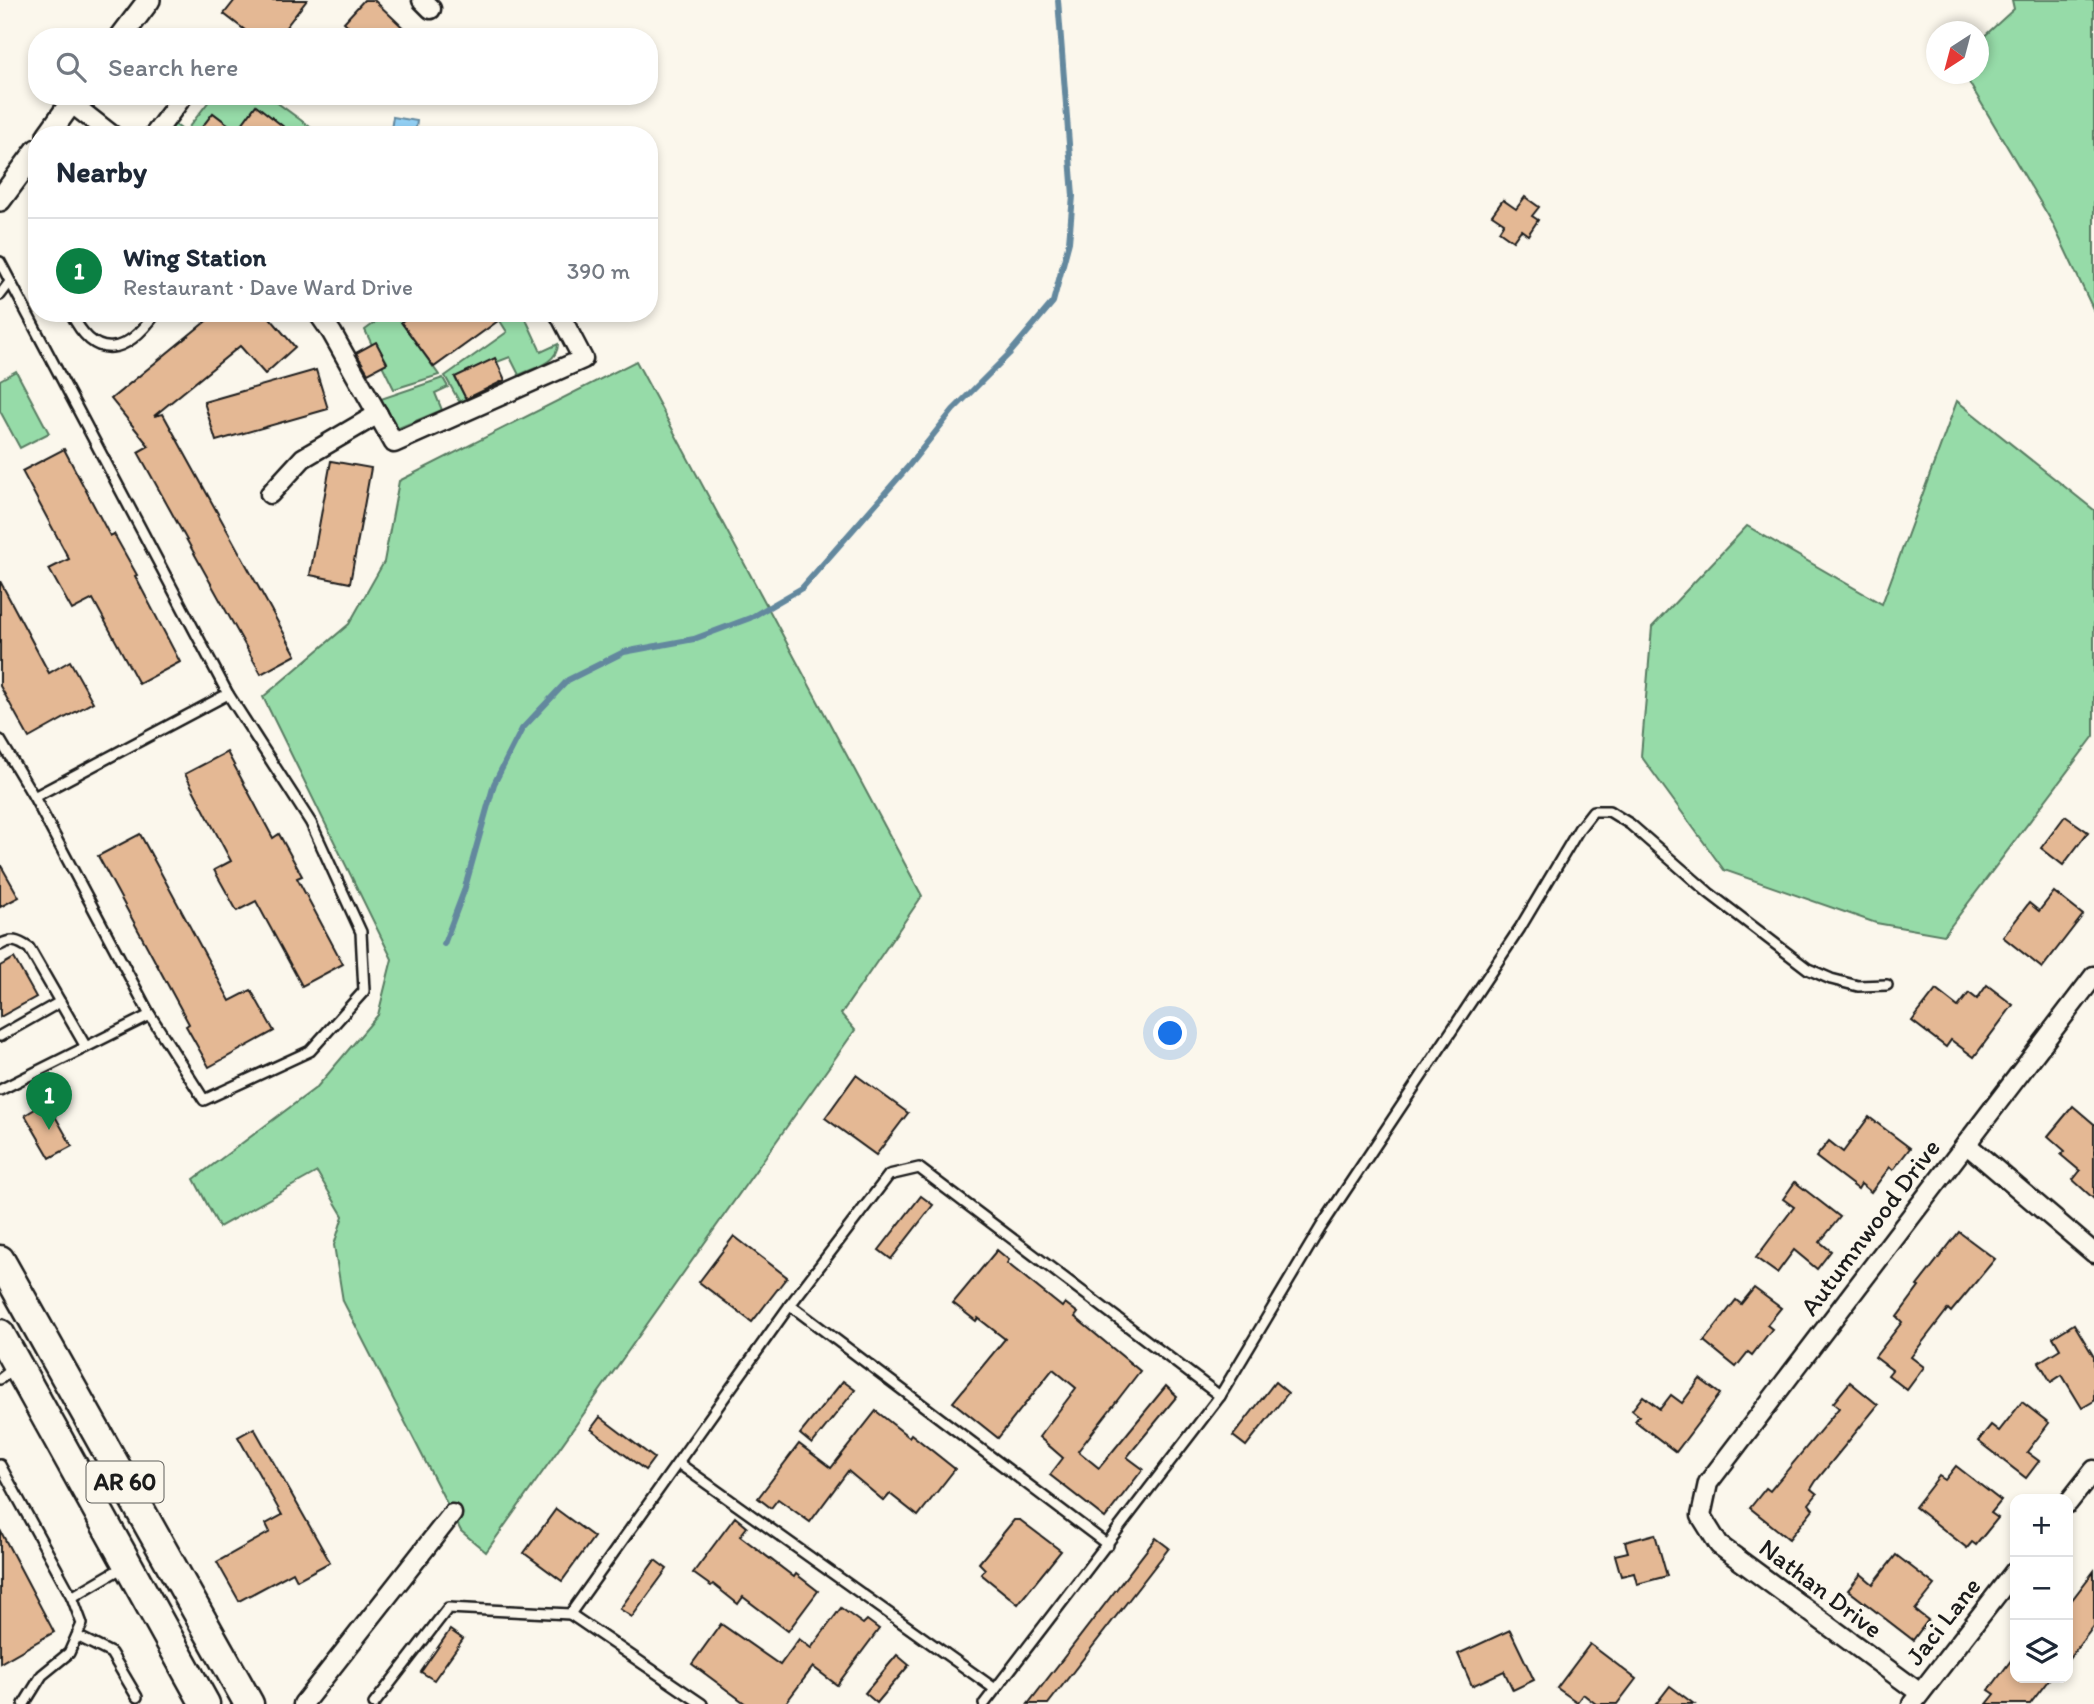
<!DOCTYPE html>
<html lang="en">
<head>
<meta charset="utf-8">
<style>
	body { margin:0; font-family:Itim,sans-serif; background:#f6f6f7; color:#1f2937 }
	.controls { position:absolute; right:21px; bottom:21px; display:grid; overflow:hidden; border-radius:14px; box-shadow:0 4px 10px #0003 }
	.controls button { width:63px; height:63px; display:grid; place-items:center; padding:0; border:0; border-bottom:2px solid #e0e1e3; background:#fff; color:#1f2937; font:35px sans-serif }
	.compass { position:absolute; left:1926px; top:21px; width:63px; height:63px; border-radius:50%; background:#fff; box-shadow:0 4px 10px #0003; rotate:216deg }
	.you { position:absolute; left:1171px; top:1034px; width:24px; height:24px; margin:-18px; border:5px solid #fff; border-radius:50%; background:#1a73e8; box-shadow:0 0 0 10px #1a73e833 }
	.badge { display:grid; place-items:center; width:46px; height:46px; border-radius:50%; background:#0b8043; color:#fff; font-size:23px; font-weight:700 }
	.pin { position:absolute; translate:-50% -58px; filter:drop-shadow(0 2px 4px #0008) }
	.pin::after { content:''; position:absolute; top:37px; width:24px; height:21px; background:inherit; clip-path:polygon(0 0,100% 0,50% 100%) }
	.list { margin:0; padding:0; list-style:none }
	h2 { display:flex; justify-content:space-between; align-items:center; height:91px; margin:0; padding:0 28px; font-size:30px }
	h2 small { font-size:23px; font-weight:400; color:#747a83 }
	.list li { display:grid; grid-template-columns:46px 1fr auto; gap:21px; align-items:center; box-sizing:border-box; height:105px; padding:0 28px; border-top:2px solid #e0e1e3 }
	.list b { display:block; font-size:26px; white-space:nowrap }
	.list p { margin:0; font-size:23px; white-space:nowrap; color:#747a83 }
	.list em { font-size:23px; font-style:normal; color:#747a83 }
	.icon { flex:none; width:38px; height:38px; fill:none; stroke:currentColor; stroke-width:2; stroke-linecap:round; stroke-linejoin:round }
	.map { position:relative; flex:none; width:2094px; height:1704px; overflow:hidden }
	.search { position:absolute; background:#fff; box-shadow:0 4px 10px #0003; left:28px; top:28px; width:630px; height:77px; display:flex; align-items:center; gap:18px; box-sizing:border-box; padding:0 24px; border-radius:28px; color:#747a83; font-size:26px }
	.panel { position:absolute; background:#fff; box-shadow:0 4px 10px #0003; left:28px; top:126px; width:630px; height:196px; border-radius:28px }
	.map>svg:first-child { display:block }
	.green { fill:#96dba8; stroke:#597c62; stroke-width:2 }
	.water { fill:#93d0f4; stroke:#63889e; stroke-width:2 }
	.lines { fill:none; stroke-linecap:round; stroke-linejoin:round }
	.stream { stroke:#63889e; stroke-width:6 }
	.building { fill:#e4b894; stroke:#1c1c1c; stroke-width:2 }
	.service-casing { stroke:#1c1c1c; stroke-width:14 }
	.minor-casing { stroke:#1c1c1c; stroke-width:23 }
	.tertiary-casing { stroke:#1c1c1c; stroke-width:26 }
	.primary-casing { stroke:#1c1c1c; stroke-width:33 }
	.service { stroke:#fbf7ec; stroke-width:9 }
	.minor { stroke:#fbf7ec; stroke-width:18 }
	.tertiary { stroke:#fbf7ec; stroke-width:21 }
	.primary { stroke:#fbf7ec; stroke-width:28 }
	.labels { text-anchor:middle; stroke-width:7; stroke-linejoin:round; paint-order:stroke }
	.shield { fill:#fbf7ec; stroke:#5f5e5a; stroke-width:2 }
	.shield-label { font-size:24px; font-weight:bold; fill:#1c1c1c }
	.street-label { font-size:26px; fill:#1c1c1c; stroke:#fbf7ec }
</style>
</head>
<body>
<div class="map">
<svg width="2094" height="1704" viewBox="0 0 2094 1704">
	<rect width="100%" height="100%" fill="#fbf7ec"/>
	<filter id="ink" filterUnits="userSpaceOnUse"><feTurbulence type="fractalNoise" baseFrequency=".0143" numOctaves="2"/><feDisplacementMap in="SourceGraphic" scale="14" xChannelSelector="R" yChannelSelector="G"/><feConvolveMatrix kernelMatrix="1 2 1 2 8 2 1 2 1" color-interpolation-filters="sRGB"/></filter>
	<g filter="url(#ink)">
		<g class="green">
			<path d="M 2012,0 L 2094,0 L 2094,311 L 2052,222 L 1964,74 L 1979,74 L 1979,41 L 2014,9 Z"/>
			<path d="M 213,96 L 268,96 L 321,135 L 294,135 L 256,106 L 237,131 L 213,113 L 196,135 L 164,134 L 172,122 L 185,132 Z"/>
			<path d="M 388,313 L 413,313 L 401,322 L 439,375 L 394,389 L 382,365 L 387,362 L 376,343 L 372,345 L 365,330 Z"/>
			<path d="M 495,313 L 523,313 L 541,352 L 558,344 C 558,363 533,368 519,375 L 510,357 L 455,378 L 466,399 L 459,401 L 445,376 L 507,332 Z"/>
			<path d="M 636,361 L 922,896 L 841,1014 L 855,1030 L 486,1552 L 461,1531 L 343,1301 L 334,1245 L 343,1216 L 317,1172 L 219,1227 L 194,1179 L 317,1087 L 378,1015 L 392,959 L 263,697 L 349,624 L 384,562 L 399,481 Z"/>
			<path d="M 16,371 L 49,433 L 20,448 L 0,411 L 0,380 Z"/>
			<path d="M 443,378 L 448,387 L 435,393 L 442,410 L 394,430 L 378,400 Z"/>
			<path d="M 1957,401 L 2094,510 L 2094,736 L 1944,935 L 1876,923 L 1724,870 L 1641,756 L 1652,627 L 1747,526 L 1882,604 Z"/>
		</g>
		<path class="water" d="M 393,117 L 417,121 L 415,135 L 390,135 Z"/>
		<g class="lines">
			<path class="stream" d="M 444,944 L 464,891 L 494,784 L 522,729 L 568,680 L 624,652 L 694,639 L 750,618 L 802,588 L 907,468 L 953,410 L 1009,354 L 1053,302 L 1069,242 L 1073,196 L 1058,0"/>
		</g>
		<g class="building">
			<path d="M 235,0 L 307,0 L 278,37 L 254,37 L 224,14 Z"/>
			<path d="M 364,0 L 374,0 L 413,37 L 360,37 L 344,22 Z"/>
			<path d="M 256,105 L 294,135 L 196,135 L 213,113 L 237,131 Z"/>
			<path d="M 1525,197 L 1539,207 L 1532,216 L 1538,220 L 1528,235 L 1521,230 L 1513,241 L 1499,231 L 1504,223 L 1492,215 L 1503,200 L 1516,209 Z"/>
			<path d="M 216,313 L 266,313 L 295,347 L 265,374 L 240,346 L 154,416 L 163,414 L 296,655 L 261,674 L 138,452 L 149,446 L 111,399 Z"/>
			<path d="M 413,313 L 509,313 L 434,367 L 401,322 Z"/>
			<path d="M 376,342 L 387,363 L 368,373 L 356,353 Z"/>
			<path d="M 495,358 L 505,380 L 466,399 L 455,377 Z"/>
			<path d="M 316,370 L 328,409 L 216,441 L 204,402 Z"/>
			<path d="M 64,449 L 110,536 L 114,534 L 137,575 L 135,576 L 180,662 L 139,684 L 93,599 L 72,610 L 49,569 L 69,559 L 22,471 Z"/>
			<path d="M 331,461 L 371,468 L 350,583 L 310,575 Z"/>
			<path d="M 0,581 L 49,673 L 70,661 L 93,702 L 29,738 L 0,686 Z"/>
			<path d="M 227,752 L 273,838 L 279,834 L 302,876 L 297,878 L 343,964 L 302,986 L 256,901 L 237,911 L 214,870 L 231,861 L 185,774 Z"/>
			<path d="M 2065,816 L 2088,832 L 2063,865 L 2041,848 Z"/>
			<path d="M 140,834 L 230,1001 L 251,990 L 274,1031 L 209,1067 L 186,1026 L 189,1024 L 98,856 Z"/>
			<path d="M 0,864 L 19,897 L 0,907 Z"/>
			<path d="M 2054,892 L 2083,915 L 2042,968 L 2003,937 L 2029,903 L 2039,911 Z"/>
			<path d="M 14,958 L 36,997 L 0,1017 L 0,966 Z"/>
			<path d="M 1987,985 L 2013,1005 L 1974,1057 L 1951,1040 L 1946,1047 L 1912,1021 L 1936,990 L 1958,1007 L 1969,993 L 1977,999 Z"/>
			<path d="M 856,1075 L 908,1113 L 876,1155 L 825,1118 Z"/>
			<path d="M 47,1102 L 72,1146 L 50,1158 L 25,1115 Z"/>
			<path d="M 2073,1106 L 2094,1124 L 2094,1199 L 2073,1180 L 2080,1171 L 2061,1155 L 2065,1151 L 2048,1136 Z"/>
			<path d="M 1869,1117 L 1910,1148 L 1893,1170 L 1890,1167 L 1871,1192 L 1861,1184 L 1858,1189 L 1816,1157 L 1829,1141 L 1843,1152 Z"/>
			<path d="M 1795,1182 L 1840,1217 L 1820,1242 L 1831,1251 L 1817,1269 L 1794,1250 L 1777,1273 L 1756,1258 L 1794,1207 L 1783,1199 Z"/>
			<path d="M 921,1196 L 933,1205 L 891,1259 L 879,1250 Z"/>
			<path d="M 1959,1232 L 1995,1259 L 1951,1312 L 1948,1309 L 1911,1357 L 1924,1367 L 1907,1390 L 1888,1375 L 1892,1370 L 1875,1357 L 1902,1322 L 1897,1317 L 1919,1287 L 1917,1286 Z"/>
			<path d="M 734,1236 L 787,1277 L 752,1322 L 699,1282 Z"/>
			<path d="M 997,1250 L 1009,1260 L 1007,1263 L 1062,1307 L 1065,1303 L 1078,1313 L 1075,1317 L 1140,1371 L 1078,1451 L 1099,1468 L 1166,1386 L 1177,1396 L 1127,1457 L 1143,1469 L 1105,1518 L 1050,1475 L 1063,1458 L 1039,1437 L 1076,1388 L 1053,1369 L 998,1438 L 953,1402 L 1005,1339 L 978,1318 L 976,1321 L 953,1303 Z"/>
			<path d="M 1754,1288 L 1781,1308 L 1767,1325 L 1772,1329 L 1752,1355 L 1748,1352 L 1736,1367 L 1704,1341 L 1736,1300 L 1741,1304 Z"/>
			<path d="M 2074,1324 L 2094,1357 L 2094,1401 L 2082,1408 L 2062,1375 L 2051,1382 L 2039,1362 L 2060,1349 L 2053,1337 Z"/>
			<path d="M 1700,1379 L 1720,1394 L 1676,1452 L 1635,1421 L 1639,1416 L 1632,1410 L 1643,1396 L 1660,1409 L 1671,1395 L 1682,1403 Z"/>
			<path d="M 843,1381 L 855,1390 L 812,1444 L 800,1434 Z"/>
			<path d="M 1275,1382 L 1288,1393 L 1246,1446 L 1233,1436 Z"/>
			<path d="M 1850,1382 L 1878,1405 L 1816,1481 L 1811,1489 L 1817,1494 L 1809,1504 L 1813,1509 L 1789,1539 L 1750,1508 L 1766,1488 L 1770,1491 L 1839,1408 L 1833,1403 Z"/>
			<path d="M 2022,1402 L 2049,1423 L 2027,1452 L 2039,1461 L 2026,1478 L 1978,1441 L 1991,1425 L 1999,1431 Z"/>
			<path d="M 876,1411 L 909,1437 L 911,1434 L 955,1469 L 918,1516 L 890,1494 L 884,1501 L 848,1471 L 810,1522 L 778,1499 L 771,1508 L 758,1498 L 799,1444 L 831,1468 Z"/>
			<path d="M 600,1417 L 654,1458 L 645,1470 L 591,1429 Z"/>
			<path d="M 254,1428 L 330,1562 L 297,1580 L 293,1572 L 239,1601 L 217,1562 L 270,1532 L 266,1524 L 282,1515 L 238,1437 Z"/>
			<path d="M 1956,1466 L 2001,1501 L 1991,1513 L 1998,1518 L 1976,1545 L 1972,1542 L 1967,1548 L 1915,1507 L 1939,1476 L 1945,1480 Z"/>
			<path d="M 556,1509 L 594,1537 L 562,1581 L 524,1553 Z"/>
			<path d="M 735,1517 L 747,1527 L 740,1536 L 794,1577 L 796,1574 L 818,1591 L 788,1631 L 743,1597 L 738,1604 L 713,1584 L 711,1586 L 693,1573 Z"/>
			<path d="M 1014,1520 L 1020,1520 L 1061,1551 L 1018,1604 L 981,1574 L 985,1569 L 979,1563 Z"/>
			<path d="M 0,1530 L 54,1632 L 0,1663 Z"/>
			<path d="M 1655,1534 L 1667,1576 L 1637,1584 L 1634,1573 L 1621,1576 L 1615,1555 L 1628,1552 L 1625,1542 Z"/>
			<path d="M 1156,1538 L 1169,1548 L 1048,1704 L 1028,1704 Z"/>
			<path d="M 1896,1555 L 1935,1585 L 1915,1610 L 1928,1620 L 1913,1640 L 1848,1590 L 1861,1574 L 1873,1584 Z"/>
			<path d="M 655,1560 L 667,1569 L 632,1617 L 620,1609 Z"/>
			<path d="M 2094,1571 L 2094,1626 L 2068,1660 L 2068,1605 Z"/>
			<path d="M 841,1608 L 863,1624 L 867,1620 L 879,1629 L 837,1685 L 813,1667 L 785,1704 L 746,1704 L 692,1664 L 721,1624 L 780,1665 L 799,1639 L 811,1648 Z"/>
			<path d="M 450,1630 L 463,1639 L 434,1680 L 421,1672 Z"/>
			<path d="M 1510,1630 L 1534,1680 L 1513,1690 L 1504,1671 L 1472,1686 L 1458,1654 Z"/>
			<path d="M 1590,1644 L 1636,1679 L 1617,1704 L 1596,1704 L 1583,1694 L 1577,1702 L 1557,1688 Z"/>
			<path d="M 897,1655 L 909,1665 L 877,1703 L 865,1693 Z"/>
			<path d="M 2015,1655 L 2015,1678 L 2050,1678 L 2030,1704 L 1987,1704 L 1995,1694 L 1989,1690 Z"/>
			<path d="M 1670,1686 L 1694,1704 L 1656,1704 Z"/>
		</g>
		<g class="lines">
			<defs>
				<g id="service">
					<path d="M 0,262 L 228,694 L 311,823 L 361,932 L 364,991 L 310,1051 L 204,1100 L 150,1015 L 34,797 L 0,740"/>
					<path d="M 0,295 L 10,282"/>
					<path d="M 71,313 C 96,364 127,353 156,313"/>
					<path d="M 34,797 L 228,694"/>
					<path d="M 0,945 C 12,938 18,941 29,948 L 86,1047"/>
					<path d="M 0,1036 L 60,1002"/>
					<path d="M 0,1090 L 150,1015"/>
					<path d="M 790,1305 L 1108,1545"/>
					<path d="M 0,1379 L 13,1369"/>
					<path d="M 678,1463 L 995,1689"/>
					<path d="M 0,1465 L 72,1597 L 125,1566"/>
					<path d="M 570,1614 L 790,1305 L 889,1175 L 919,1168 L 1220,1396"/>
					<path d="M 77,1636 L 111,1653 L 137,1697"/>
					<path d="M 24,1704 L 42,1675 L 69,1653 L 82,1624 L 72,1597"/>
					<path d="M 374,1704 L 448,1608 L 570,1614 L 702,1704"/>
					<path d="M 984,1704 L 1220,1396 L 1321,1227 L 1520,928 L 1579,829 L 1593,811 L 1609,811 L 1630,824 L 1709,893 L 1808,969 L 1831,979 L 1858,986 L 1887,985"/>
				</g>
				<g id="minor">
					<path d="M 422,0 L 431,9"/>
					<path d="M 71,103 L 112,135"/>
					<path d="M 154,135 L 183,96"/>
					<path d="M 318,313 L 332,333 L 394,443 L 583,359 L 559,313"/>
					<path d="M 270,494 L 303,458 L 378,414"/>
					<path d="M 1966,1144 L 2094,1253"/>
					<path d="M 2068,1503 L 2094,1470"/>
					<path d="M 1920,1693 L 1719,1545 L 1701,1516 L 1708,1483 L 2094,976"/>
					<path d="M 303,1704 L 452,1514"/>
					<path d="M 1912,1704 L 2015,1571"/>
				</g>
				<g id="tertiary">
					<path d="M 121,37 L 149,0"/>
					<path d="M 48,135 L 76,96"/>
					<path d="M 0,200 L 37,150"/>
				</g>
				<g id="primary">
					<path d="M 0,1260 L 249,1704"/>
					<path d="M 0,1334 L 205,1704"/>
				</g>
			</defs>
			<use href="#service" class="service-casing"/>
			<use href="#minor" class="minor-casing"/>
			<use href="#tertiary" class="tertiary-casing"/>
			<use href="#primary" class="primary-casing"/>
			<use href="#service" class="service"/>
			<use href="#minor" class="minor"/>
			<use href="#tertiary" class="tertiary"/>
			<use href="#primary" class="primary"/>
		</g>
	</g>
	<g class="labels">
		<rect class="shield" x="86.5" y="1461.5" width="77" height="41" rx="5"/>
		<g class="shield-label">
			<text x="125" y="1490">AR 60</text>
		</g>
		<g class="street-label">
			<text transform="translate(1870 1227) rotate(-53)" y="9">Autumnwood Drive</text>
			<text transform="translate(1821 1588) rotate(37)" y="9">Nathan Drive</text>
			<text transform="translate(1943 1621) rotate(-52)" y="9">Jaci Lane</text>
		</g>
	</g>
</svg>
<div class="controls">
<button>+</button>
<button>−</button>
<button><svg class="icon" aria-label="layers" viewBox="0 0 24 24"><path d="M12 4l9 5-9 5-9-5zM3 14l9 5 9-5"/></svg></button>
</div>
<svg class="compass" viewBox="-18 -18 36 36"><path d="M0-13l5 13h-10z" fill="#e53935"/><path d="M0 13l5-13h-10z" fill="#747a83"/></svg>
<div class="you"></div>
<div class="pin badge" style="left:49px;top:1130px">1</div>
<div class="search"><svg class="icon" aria-label="search" viewBox="0 0 24 24"><circle cx="10" cy="10" r="6"/><path d="M15 15l6 6"/></svg>Search here</div>
<section class="panel">
<h2>Nearby<small></small></h2>
<ul class="list">
<li><span class="badge">1</span><div><b>Wing Station</b><p>Restaurant · Dave Ward Drive</p></div><em>390 m</em></li>
</ul>
</section>
</div>
</body>
</html>
